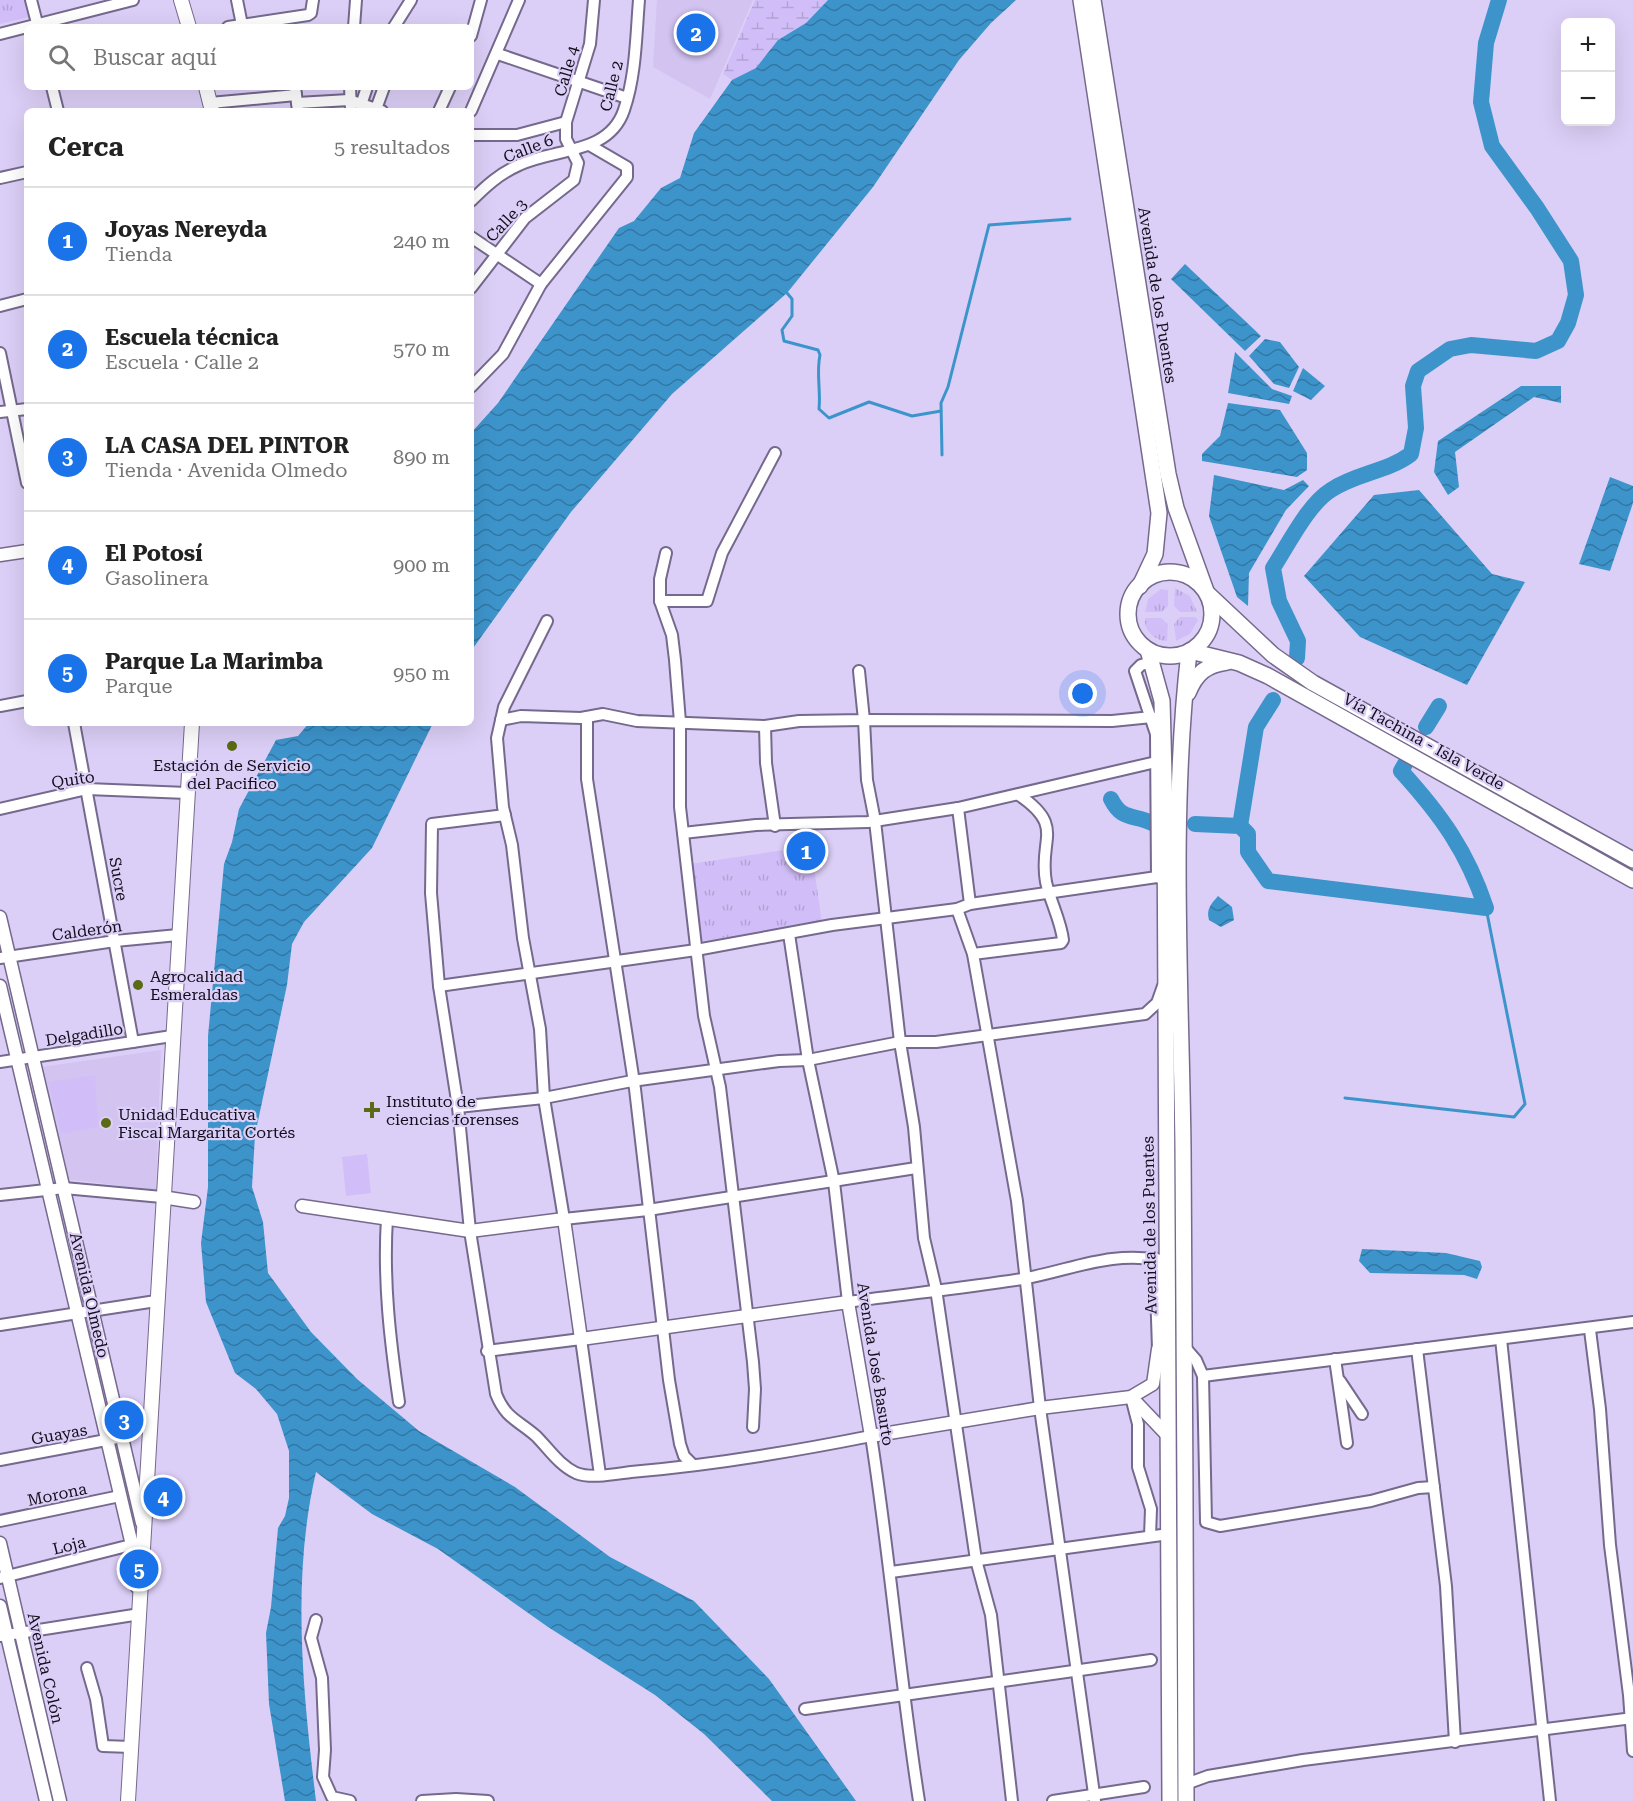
<!DOCTYPE html>
<html lang="es">
<head>
<meta charset="utf-8">
<style>
	body { margin:0; font-family:"Roboto Serif",serif; background:#f6f6f6; color:#222 }
	.controls { position:absolute; right:18px; top:18px; display:grid; overflow:hidden; border-radius:9px; box-shadow:0 6px 24px #0002 }
	.controls button { width:54px; height:54px; display:grid; place-items:center; padding:0; border:0; border-bottom:2px solid #e0e0e0; background:#fff; color:#222; font:30px sans-serif }
	.you { position:absolute; left:1083px; top:694px; width:21px; height:21px; margin:-15px; border:4px solid #fff; border-radius:50%; background:#1a73e8; box-shadow:0 0 0 9px #1a73e833 }
	.badge { display:grid; place-items:center; width:39px; height:39px; border-radius:50%; background:#1a73e8; color:#fff; font-size:20px; font-weight:700 }
	.pin { position:absolute; translate:-50% -50%; border:3px solid #fff; box-shadow:0 2px 6px #0006 }
	.list { margin:0; padding:0; list-style:none }
	h2 { display:flex; justify-content:space-between; align-items:center; height:78px; margin:0; padding:0 24px; font-size:26px }
	h2 small { font-size:20px; font-weight:400; color:#767676 }
	.list li { display:grid; grid-template-columns:39px 1fr auto; gap:18px; align-items:center; box-sizing:border-box; height:108px; padding:0 24px; border-top:2px solid #e0e0e0 }
	.list b { display:block; font-size:22px; white-space:nowrap }
	.list p { margin:0; font-size:20px; white-space:nowrap; color:#767676 }
	.list em { font-size:20px; font-style:normal; color:#767676 }
	.icon { flex:none; width:33px; height:33px; fill:none; stroke:currentColor; stroke-width:2; stroke-linecap:round; stroke-linejoin:round }
	.map { position:relative; flex:none; width:1633px; height:1801px; overflow:hidden }
	.search { position:absolute; background:#fff; box-shadow:0 6px 24px #0002; left:24px; top:24px; width:450px; height:66px; display:flex; align-items:center; gap:15px; box-sizing:border-box; padding:0 21px; border-radius:9px; color:#767676; font-size:22px }
	.panel { position:absolute; background:#fff; box-shadow:0 6px 24px #0002; left:24px; top:108px; width:450px; height:618px; border-radius:9px }
	.map>svg:first-child { display:block }
	.built { fill:#d2c3f1 }
	.grass { fill:url(#grass-tufts) }
	.wetland { fill:url(#wetland-marsh) }
	.garden { fill:#d1bef8 }
	.water { fill:url(#water-waves) }
	.lines { fill:none; stroke-linecap:round; stroke-linejoin:round }
	.stream { stroke:#3d94cb; stroke-width:3 }
	.river { stroke:#3d94cb; stroke-width:16 }
	.minor-casing { stroke:#75698d; stroke-width:14 }
	.tertiary-casing { stroke:#75698d; stroke-width:15 }
	.secondary-casing { stroke:#75698d; stroke-width:16 }
	.primary-casing { stroke:#75698d; stroke-width:18 }
	.minor { stroke:#fff; stroke-width:10 }
	.tertiary { stroke:#fff; stroke-width:12 }
	.secondary { stroke:#fff; stroke-width:14 }
	.primary { stroke:#fff; stroke-width:15 }
	.poi-dot { fill:#5a6a15; stroke:#dccff7; stroke-width:2 }
	.labels { text-anchor:middle; stroke-width:4.5; stroke-linejoin:round; paint-order:stroke }
	.street-label { font-size:16px; fill:#130e1c; stroke:#dccff7 }
	.poi-label { font-size:16px; fill:#130e1c; stroke:#dccff7; text-anchor:start }
</style>
</head>
<body>
<div class="map">
<svg width="1633" height="1801" viewBox="0 0 1633 1801">
	<defs>
		<pattern id="grass-tufts" width="24" height="20" patternUnits="userSpaceOnUse" patternTransform="scale(1.5)"><rect width="24" height="20" fill="#d1bef8"/><path d="M3 7l-1-3M5 7V3M7 7l1-3M15 17l-1-3M17 17v-4M19 17l1-3" fill="none" stroke="#b3a2d4"/></pattern>
		<pattern id="wetland-marsh" width="20" height="14" patternUnits="userSpaceOnUse" patternTransform="scale(1.5)"><rect width="20" height="14" fill="#d1bef8"/><path d="M1 5h8M5 5V1M11 12h8M15 12V8" fill="none" stroke="#b3a2d4"/></pattern>
		<pattern id="water-waves" width="16" height="10" patternUnits="userSpaceOnUse" patternTransform="scale(1.5)"><rect width="16" height="10" fill="#3d94cb"/><path d="M0 5q4-4 8 0t8 0" fill="none" stroke="#3277a4"/></pattern>
	</defs>
	<rect width="100%" height="100%" fill="#dccff7"/>
	<g class="built">
		<path d="M 657,0 L 753,0 L 710,99 L 653,67 Z"/>
		<path d="M 161,1050 L 156,1190 L 66,1179 L 41,1067 Z"/>
	</g>
	<g class="grass">
		<path d="M 0,0 L 24,0 L 29,17 L 0,24 Z"/>
		<path d="M 1175,588 L 1190,596 L 1197,612 L 1180,612 L 1174,606 Z"/>
		<path d="M 1161,589 L 1168,590 L 1168,606 L 1162,612 L 1145,612 L 1148,599 Z"/>
		<path d="M 1180,617 L 1195,617 L 1198,620 L 1190,634 L 1176,641 L 1174,624 Z"/>
		<path d="M 1145,618 L 1161,618 L 1168,624 L 1167,641 C 1155,641 1143,630 1145,618 Z"/>
		<path d="M 811,846 L 822,923 L 702,941 L 690,864 Z"/>
	</g>
	<path class="wetland" d="M 755,0 L 828,0 L 806,23 L 778,40 L 756,68 L 732,80 L 723,74 Z"/>
	<g class="garden">
		<path d="M 95,1075 L 98,1127 L 61,1134 L 49,1082 Z"/>
		<path d="M 367,1154 L 371,1193 L 346,1196 L 342,1157 Z"/>
	</g>
	<g class="water">
		<path d="M 828,0 L 1016,0 L 991,23 L 959,60 L 873,187 L 787,293 L 672,394 L 571,512 L 471,651 L 471,433 L 498,403 L 619,228 L 634,221 L 661,188 L 680,178 L 694,133 L 732,80 L 756,68 L 778,40 L 806,23 Z"/>
		<path d="M 1185,264 L 1261,336 L 1245,351 L 1171,279 Z"/>
		<path d="M 1265,339 L 1280,342 L 1299,367 L 1289,388 L 1274,384 L 1249,356 Z"/>
		<path d="M 1235,352 L 1272,389 L 1292,396 L 1289,404 L 1228,393 Z"/>
		<path d="M 1303,368 L 1325,386 L 1311,400 L 1293,391 Z"/>
		<path d="M 1521,386 L 1561,386 L 1561,403 L 1534,397 L 1455,452 L 1459,487 L 1448,495 L 1434,472 L 1438,441 Z"/>
		<path d="M 1228,403 L 1280,410 L 1307,453 L 1307,470 L 1297,477 L 1202,461 L 1202,454 L 1220,436 Z"/>
		<path d="M 1214,475 L 1284,490 L 1303,480 L 1309,486 L 1286,510 L 1249,573 L 1248,606 L 1237,597 L 1209,516 Z"/>
		<path d="M 1610,477 L 1633,486 L 1633,503 L 1610,571 L 1579,564 Z"/>
		<path d="M 1419,490 L 1492,574 L 1525,582 L 1467,685 L 1360,637 L 1304,576 L 1374,495 Z"/>
		<path d="M 309,723 L 433,723 L 372,848 L 304,922 L 292,944 L 287,985 L 255,1135 L 252,1187 L 263,1222 L 268,1273 L 311,1332 L 357,1379 L 419,1431 L 515,1487 L 610,1557 L 694,1601 L 769,1679 L 856,1801 L 772,1801 L 704,1734 L 655,1695 L 548,1627 L 438,1549 L 372,1514 L 316,1472 C 291,1579 303,1693 316,1801 L 285,1801 L 269,1704 L 266,1633 L 271,1607 L 278,1528 L 285,1516 L 289,1498 L 289,1451 L 277,1414 L 256,1389 L 235,1373 L 206,1302 L 201,1243 L 208,1187 L 208,1036 L 224,864 L 232,842 L 239,809 L 276,740 L 298,736 Z"/>
		<path d="M 1218,896 L 1232,907 L 1234,920 L 1221,927 L 1209,920 C 1206,909 1211,904 1218,896 Z"/>
		<path d="M 1362,1249 L 1446,1253 L 1480,1261 L 1482,1267 L 1477,1279 L 1464,1275 L 1370,1273 L 1359,1261 Z"/>
	</g>
	<g class="lines">
		<g class="stream">
			<path d="M 787,293 L 792,299 L 792,316 L 782,330 L 784,341 L 818,350 L 820,355 C 816,373 821,390 819,409 L 829,418 L 869,402 L 912,416 L 941,411"/>
			<path d="M 942,455 L 941,403 L 948,387 L 989,225 L 1070,219"/>
			<path d="M 1345,1098 L 1514,1117 L 1525,1104 L 1486,908"/>
		</g>
		<g class="river">
			<path d="M 1297,658 L 1298,641 L 1279,601 L 1273,568 C 1288,545 1308,504 1331,490 C 1356,473 1387,472 1411,454 L 1416,428 L 1413,386 L 1418,371 L 1450,349 L 1471,345 L 1536,351 L 1558,341 L 1568,323 L 1576,295 L 1571,261 L 1537,208 L 1492,146 L 1481,102 L 1486,43 L 1499,0"/>
			<path d="M 1426,727 L 1439,706"/>
			<path d="M 1111,799 C 1122,821 1133,814 1152,823"/>
			<path d="M 1195,824 L 1240,826 L 1248,834 L 1248,852 L 1268,881 L 1486,908 C 1467,851 1441,815 1401,771 L 1405,764"/>
			<path d="M 1240,826 L 1256,727 L 1273,700"/>
		</g>
		<defs>
			<g id="minor">
				<path d="M 31,0 L 38,27"/>
				<path d="M 237,0 L 242,25"/>
				<path d="M 228,27 L 308,15 L 311,13 L 313,0"/>
				<path d="M 354,27 L 356,0"/>
				<path d="M 394,27 L 411,0"/>
				<path d="M 0,34 L 133,0"/>
				<path d="M 471,36 L 481,0"/>
				<path d="M 498,54 L 627,98"/>
				<path d="M 52,87 L 58,111"/>
				<path d="M 295,87 L 298,111"/>
				<path d="M 350,87 L 351,111"/>
				<path d="M 210,103 L 296,95"/>
				<path d="M 297,103 L 349,100 L 382,111"/>
				<path d="M 361,105 L 367,87"/>
				<path d="M 376,109 L 384,87"/>
				<path d="M 439,111 L 450,87"/>
				<path d="M 471,111 L 519,0"/>
				<path d="M 471,135 L 517,135 L 566,122"/>
				<path d="M 0,178 L 27,172"/>
				<path d="M 471,201 C 486,186 499,174 519,165 C 554,148 609,155 624,110 C 636,75 636,36 639,0"/>
				<path d="M 471,237 L 541,284"/>
				<path d="M 471,288 L 525,218 L 574,180 L 578,163 L 566,139 L 566,122 L 590,44 L 594,0"/>
				<path d="M 0,306 L 27,299"/>
				<path d="M 0,353 L 27,483"/>
				<path d="M 471,387 L 503,354 L 541,284 L 627,177 L 627,167 L 591,146"/>
				<path d="M 0,412 L 27,409"/>
				<path d="M 666,553 L 660,579 L 660,601 L 672,635 L 675,660 L 680,722 L 680,807 L 704,1016 L 720,1087 L 753,1362 L 755,1389 L 753,1427"/>
				<path d="M 660,601 L 707,601 L 722,553 L 775,453"/>
				<path d="M 547,621 L 504,707 L 497,738 L 503,807 L 512,845 L 523,938 L 540,1029 L 544,1098 L 564,1219 L 648,1210 L 916,1168"/>
				<path d="M 1152,662 L 1141,665 L 1135,671 L 1156,734 L 1157,877"/>
				<path d="M 0,706 L 27,701"/>
				<path d="M 587,717 L 587,779 L 635,1089 L 669,1380 L 680,1444 L 684,1456 L 693,1465"/>
				<path d="M 501,720 L 521,716 L 581,718 L 603,714 L 637,721 L 765,726 L 799,721 L 864,720 L 859,671"/>
				<path d="M 74,723 L 133,1042"/>
				<path d="M 765,726 L 766,763 L 775,826"/>
				<path d="M 0,809 L 87,789 L 187,793"/>
				<path d="M 505,815 L 432,824 L 431,893 L 439,986 L 458,1107 L 470,1231 L 496,1394 C 506,1419 518,1420 536,1436 C 549,1449 559,1465 576,1473 C 591,1479 615,1474 631,1472 C 712,1465 791,1452 871,1436 C 890,1557 900,1680 919,1801"/>
				<path d="M 683,833 L 756,825 L 868,822 L 958,808"/>
				<path d="M 970,904 L 958,808 L 1156,762"/>
				<path d="M 957,909 L 973,954 L 1017,1201 L 1040,1408 L 1095,1801"/>
				<path d="M 789,934 L 808,1060 L 834,1182 L 848,1302 C 906,1294 965,1288 1022,1279 C 1076,1269 1109,1250 1167,1261"/>
				<path d="M 973,954 L 1061,943 L 1063,940 C 1061,921 1050,901 1046,882 C 1038,839 1066,827 1019,795"/>
				<path d="M 0,958 L 115,941 L 178,935"/>
				<path d="M 439,986 L 696,950 L 832,925 L 957,909 L 970,904 L 1157,877 L 1164,880"/>
				<path d="M 0,1062 L 172,1036"/>
				<path d="M 458,1107 L 544,1098 L 632,1081 L 779,1061 L 808,1060 L 900,1042 L 936,1042 L 1145,1014 L 1157,1003 L 1163,986"/>
				<path d="M 0,1195 L 64,1188 L 162,1197"/>
				<path d="M 387,1218 C 383,1281 390,1340 399,1402"/>
				<path d="M 1155,1258 L 1158,1349"/>
				<path d="M 0,1325 L 156,1301"/>
				<path d="M 1590,1330 L 1600,1409 L 1610,1545 L 1629,1695 L 1633,1751"/>
				<path d="M 1501,1339 L 1550,1801"/>
				<path d="M 1183,1345 L 1196,1360 L 1203,1376 L 1206,1522 L 1220,1526 L 1371,1501 L 1418,1488 L 1434,1487"/>
				<path d="M 1417,1349 L 1446,1586 L 1455,1742"/>
				<path d="M 487,1351 L 581,1339 L 600,1475"/>
				<path d="M 1335,1359 L 1347,1443"/>
				<path d="M 1203,1376 L 1633,1322"/>
				<path d="M 1340,1381 L 1362,1414"/>
				<path d="M 1131,1397 L 1138,1424 L 1138,1467 L 1151,1509 L 1150,1536"/>
				<path d="M 0,1460 L 122,1437"/>
				<path d="M 0,1521 L 120,1496"/>
				<path d="M 891,1572 L 1169,1534"/>
				<path d="M 0,1578 L 139,1543"/>
				<path d="M 316,1620 L 311,1638 L 322,1678 L 325,1750 L 323,1777 L 332,1797 L 350,1801"/>
				<path d="M 0,1636 L 140,1614"/>
				<path d="M 87,1668 L 96,1699 L 103,1746 L 131,1747"/>
				<path d="M 805,1709 L 1151,1660"/>
				<path d="M 1186,1784 L 1208,1776 L 1303,1760 L 1633,1718"/>
				<path d="M 422,1801 L 456,1799 L 488,1801"/>
				<path d="M 1012,1801 L 991,1615 L 976,1560 L 936,1289 L 924,1238 L 914,1127 L 900,1042 L 875,821 L 867,780 L 864,720 L 1112,721 L 1152,717"/>
				<path d="M 1053,1801 L 1144,1787"/>
			</g>
			<g id="tertiary">
				<path d="M 0,555 L 27,551"/>
				<path d="M 0,917 L 142,1523"/>
				<path d="M 0,986 L 132,1545 L 137,1587"/>
				<path d="M 162,1197 L 194,1202"/>
				<path d="M 302,1206 L 470,1231 L 564,1219 L 581,1339 L 848,1302 L 871,1436 L 1040,1408 L 1131,1397 L 1153,1384 L 1158,1349 L 1168,1345"/>
				<path d="M 1131,1397 L 1169,1437"/>
				<path d="M 0,1543 L 60,1801"/>
				<path d="M 0,1606 L 46,1801"/>
			</g>
			<g id="secondary">
				<path d="M 181,0 L 189,27"/>
				<path d="M 206,87 L 212,111"/>
				<path d="M 128,1801 L 192,723"/>
			</g>
			<g id="primary">
				<path d="M 1081,0 L 1159,513 L 1155,554 L 1140,586"/>
				<path d="M 1093,0 L 1168,474 L 1176,508 L 1206,591"/>
				<circle cx="1170" cy="614" r="42"/>
				<path d="M 1208,594 L 1273,655 L 1313,683 L 1633,860"/>
				<path d="M 1148,650 L 1162,701 L 1165,812 L 1170,1801"/>
				<path d="M 1190,651 L 1239,663 L 1268,676 L 1633,880"/>
				<path d="M 1188,693 C 1196,673 1206,665 1227,662"/>
				<path d="M 1186,1801 C 1184,1583 1186,1366 1183,1148 C 1181,983 1170,816 1189,652"/>
			</g>
		</defs>
		<use href="#minor" class="minor-casing"/>
		<use href="#tertiary" class="tertiary-casing"/>
		<use href="#secondary" class="secondary-casing"/>
		<use href="#primary" class="primary-casing"/>
		<use href="#minor" class="minor"/>
		<use href="#tertiary" class="tertiary"/>
		<use href="#secondary" class="secondary"/>
		<use href="#primary" class="primary"/>
	</g>
	<g class="poi-dot">
		<circle cx="232" cy="746" r="6"/>
		<circle cx="138" cy="985" r="6"/>
		<path d="M369 1101h6v6h6v6h-6v6h-6v-6h-6v-6h6z"/>
		<circle cx="106" cy="1123" r="6"/>
	</g>
	<g class="labels">
		<g class="street-label">
			<text transform="translate(566 71) rotate(-74)" y="6">Calle 4</text>
			<text transform="translate(611 86) rotate(-76)" y="6">Calle 2</text>
			<text transform="translate(528 148) rotate(-21)" y="6">Calle 6</text>
			<text transform="translate(506 220) rotate(-47)" y="6">Calle 3</text>
			<text transform="translate(1158 295) rotate(81)" y="6">Avenida de los Puentes</text>
			<text transform="translate(1424 741) rotate(29)" y="6">Vía Tachina - Isla Verde</text>
			<text transform="translate(73 779) rotate(-8)" y="6">Quito</text>
			<text transform="translate(119 879) rotate(80)" y="6">Sucre</text>
			<text transform="translate(87 930) rotate(-8)" y="6">Calderón</text>
			<text transform="translate(84 1034) rotate(-9)" y="6">Delgadillo</text>
			<text transform="translate(1149 1225) rotate(-91)" y="6">Avenida de los Puentes</text>
			<text transform="translate(90 1295) rotate(77)" y="6">Avenida Olmedo</text>
			<text transform="translate(876 1364) rotate(81)" y="6">Avenida José Basurto</text>
			<text transform="translate(59 1434) rotate(-10)" y="6">Guayas</text>
			<text transform="translate(57 1494) rotate(-12)" y="6">Morona</text>
			<text transform="translate(69 1545) rotate(-14)" y="6">Loja</text>
			<text transform="translate(46 1668) rotate(77)" y="6">Avenida Colón</text>
		</g>
		<g class="poi-label">
			<text x="232" y="771" text-anchor="middle">Estación de Servicio<tspan x="232" dy="18">del Pacifico</tspan></text>
			<text x="150" y="982">Agrocalidad<tspan x="150" dy="18">Esmeraldas</tspan></text>
			<text x="386" y="1107">Instituto de<tspan x="386" dy="18">ciencias forenses</tspan></text>
			<text x="118" y="1120">Unidad Educativa<tspan x="118" dy="18">Fiscal Margarita Cortés</tspan></text>
		</g>
	</g>
</svg>
<div class="controls">
<button>+</button>
<button>−</button>
</div>
<div class="you"></div>
<div class="pin badge" style="left:806px;top:851px">1</div>
<div class="pin badge" style="left:696px;top:33px">2</div>
<div class="pin badge" style="left:124px;top:1420px">3</div>
<div class="pin badge" style="left:163px;top:1497px">4</div>
<div class="pin badge" style="left:139px;top:1569px">5</div>
<div class="search"><svg class="icon" aria-label="search" viewBox="0 0 24 24"><circle cx="10" cy="10" r="6"/><path d="M15 15l6 6"/></svg>Buscar aquí</div>
<section class="panel">
<h2>Cerca<small>5 resultados</small></h2>
<ul class="list">
<li><span class="badge">1</span><div><b>Joyas Nereyda</b><p>Tienda</p></div><em>240 m</em></li>
<li><span class="badge">2</span><div><b>Escuela técnica</b><p>Escuela · Calle 2</p></div><em>570 m</em></li>
<li><span class="badge">3</span><div><b>LA CASA DEL PINTOR</b><p>Tienda · Avenida Olmedo</p></div><em>890 m</em></li>
<li><span class="badge">4</span><div><b>El Potosí</b><p>Gasolinera</p></div><em>900 m</em></li>
<li><span class="badge">5</span><div><b>Parque La Marimba</b><p>Parque</p></div><em>950 m</em></li>
</ul>
</section>
</div>
</body>
</html>
